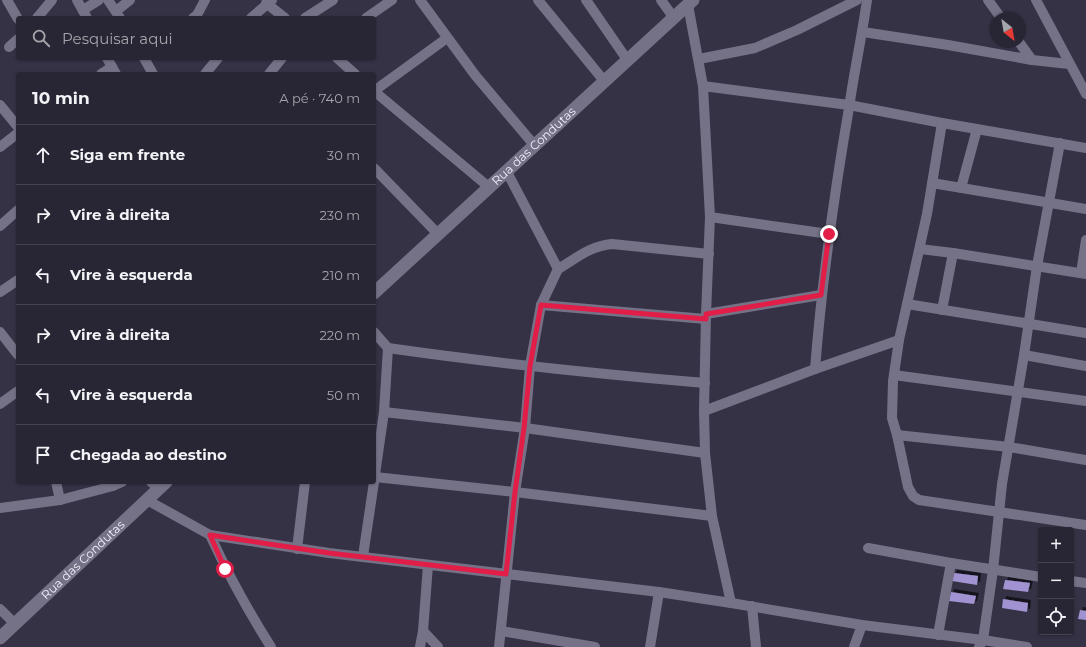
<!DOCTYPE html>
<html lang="pt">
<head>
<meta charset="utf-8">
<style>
	body { margin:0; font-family:Montserrat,sans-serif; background:#343240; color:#f1f3f6 }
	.controls { position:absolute; right:12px; bottom:12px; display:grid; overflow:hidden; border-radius:4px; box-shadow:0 1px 3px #0004 }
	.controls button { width:36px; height:36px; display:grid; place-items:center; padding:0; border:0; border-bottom:1px solid #44434f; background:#282634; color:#f1f3f6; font:20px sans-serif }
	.compass { position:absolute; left:990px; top:12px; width:36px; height:36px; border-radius:50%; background:#282634; box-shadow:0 1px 3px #0004; rotate:149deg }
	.stop { position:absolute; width:12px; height:12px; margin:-9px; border:3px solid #e11d48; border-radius:50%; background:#fff }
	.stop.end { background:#e11d48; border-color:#fff; box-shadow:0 1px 4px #0008 }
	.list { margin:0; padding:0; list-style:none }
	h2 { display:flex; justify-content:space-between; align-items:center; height:52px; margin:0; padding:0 16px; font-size:17px }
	h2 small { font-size:13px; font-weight:400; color:#a5a5ac }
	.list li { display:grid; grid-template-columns:26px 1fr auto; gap:12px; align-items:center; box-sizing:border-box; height:60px; padding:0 16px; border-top:1px solid #44434f }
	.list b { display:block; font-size:15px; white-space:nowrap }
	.list em { font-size:13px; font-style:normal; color:#a5a5ac }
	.icon { flex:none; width:22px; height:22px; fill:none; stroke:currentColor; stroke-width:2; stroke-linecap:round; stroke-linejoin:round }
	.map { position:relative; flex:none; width:1086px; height:647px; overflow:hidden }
	.search { position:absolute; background:#282634; box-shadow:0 1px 3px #0004; left:16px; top:16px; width:360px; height:44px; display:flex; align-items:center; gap:10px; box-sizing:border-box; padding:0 14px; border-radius:4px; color:#a5a5ac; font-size:15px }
	.panel { position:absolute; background:#282634; box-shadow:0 1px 3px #0004; left:16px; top:72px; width:360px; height:412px; border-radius:4px }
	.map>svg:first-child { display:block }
	.building { fill:#a193d1; filter:url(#shadow) }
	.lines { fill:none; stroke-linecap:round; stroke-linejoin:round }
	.minor { stroke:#757187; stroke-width:10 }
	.tertiary { stroke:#757187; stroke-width:13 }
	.route { stroke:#e11d48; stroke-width:5 }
	.labels { text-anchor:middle; stroke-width:4; stroke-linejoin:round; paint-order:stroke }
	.street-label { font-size:12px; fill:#f1effb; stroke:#2b283a }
</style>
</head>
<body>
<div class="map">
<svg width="1086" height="647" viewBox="0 0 1086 647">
	<defs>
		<filter id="shadow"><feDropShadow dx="3" dy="-3" stdDeviation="0" flood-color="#0009"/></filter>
	</defs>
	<rect width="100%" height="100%" fill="#353245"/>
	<g class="building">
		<path d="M 954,573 L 978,576 L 977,585 L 952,581 Z"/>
		<path d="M 1005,580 L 1030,583 L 1028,592 L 1003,589 Z"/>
		<path d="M 951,592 L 976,596 L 974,604 L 949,601 Z"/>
		<path d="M 1003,599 L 1028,603 L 1027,612 L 1002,608 Z"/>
		<path d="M 1080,610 L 1086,611 L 1086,620 L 1078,619 Z"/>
	</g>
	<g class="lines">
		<g class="minor">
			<path d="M 7,0 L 18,19"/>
			<path d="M 77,0 L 87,18"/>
			<path d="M 108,0 L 120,18"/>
			<path d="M 420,0 L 475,75 L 535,146"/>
			<path d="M 538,0 L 605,82"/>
			<path d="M 586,0 L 628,61"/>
			<path d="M 661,0 L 674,18"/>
			<path d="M 988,0 L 1001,18"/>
			<path d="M 1036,0 L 1086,94"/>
			<path d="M 266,3 L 285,18"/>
			<path d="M 688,5 L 703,86 L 710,217 L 706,314 L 704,411 L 705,453 L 712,516 L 731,603"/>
			<path d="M 83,10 L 99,0"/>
			<path d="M 116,11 L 130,0"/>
			<path d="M 37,18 L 52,0"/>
			<path d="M 193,18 L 197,15 L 205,0"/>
			<path d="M 251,18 L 272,0"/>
			<path d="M 305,18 L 333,0"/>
			<path d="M 366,18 L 392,0"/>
			<path d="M 863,32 L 948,45 L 1032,60 L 1069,64"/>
			<path d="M 1019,42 L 1032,60"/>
			<path d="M 9,47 L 18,39"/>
			<path d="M 107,58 L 116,74"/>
			<path d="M 144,58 L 153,74"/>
			<path d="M 337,58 L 355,74"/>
			<path d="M 699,59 L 755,48 L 797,30 L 857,0"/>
			<path d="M 101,74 L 112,67"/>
			<path d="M 205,74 L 218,58"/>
			<path d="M 269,74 L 282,58"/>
			<path d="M 703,86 L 849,105 L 942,123 L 1086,148"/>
			<path d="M 374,91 L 490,188"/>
			<path d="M 374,91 L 447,38"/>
			<path d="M 0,105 L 18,127"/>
			<path d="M 942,123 L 927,214 L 899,340 L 893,381 L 892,418 L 897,435 L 908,487 L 913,496 L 919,500 L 1086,525"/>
			<path d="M 0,147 L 18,133"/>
			<path d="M 374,168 L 438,234"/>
			<path d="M 932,183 L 1086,209"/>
			<path d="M 961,188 L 977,129"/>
			<path d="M 710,217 L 829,234"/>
			<path d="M 0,226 L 18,210"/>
			<path d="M 920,249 L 953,253 L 1086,274"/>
			<path d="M 558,269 C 577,258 590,246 612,244 L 709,254"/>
			<path d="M 1081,273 L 1086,240"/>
			<path d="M 0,292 L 18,280"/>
			<path d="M 907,304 L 1086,333"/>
			<path d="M 541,305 L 706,319"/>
			<path d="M 942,310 L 953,253"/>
			<path d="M 706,314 L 821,295"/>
			<path d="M 0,332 L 18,355"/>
			<path d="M 374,332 L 388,348 L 384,412 L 374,481"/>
			<path d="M 388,348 C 493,363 599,374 705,383"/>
			<path d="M 1024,355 L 1086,366"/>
			<path d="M 815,369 C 822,281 834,195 849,108 C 854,72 862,36 867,0"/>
			<path d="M 894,375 L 1086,401"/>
			<path d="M 0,404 L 18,391"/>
			<path d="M 704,411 L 815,369 L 899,340"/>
			<path d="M 384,412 L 525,428 L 705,453"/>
			<path d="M 897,435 L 1009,447 L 1086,460"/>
			<path d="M 375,477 L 515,492 L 712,516"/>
			<path d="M 56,482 L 60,500"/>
			<path d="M 151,482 L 159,489"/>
			<path d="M 147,500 L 210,535 L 329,553 L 659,592 L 731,603 L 862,625 L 983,640 L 1027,647"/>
			<path d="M 0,508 L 60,500 L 113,486 L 122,482"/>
			<path d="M 210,535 C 228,574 248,611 271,647"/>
			<path d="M 868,548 L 951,563 L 1041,577"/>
			<path d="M 297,549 L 305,482"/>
			<path d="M 363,556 L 374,482"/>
			<path d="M 1071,581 L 1086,583"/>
			<path d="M 752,606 L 756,647"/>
			<path d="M 0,609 L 15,624"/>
			<path d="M 423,631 L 438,647"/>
			<path d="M 501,631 L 595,647"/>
			<path d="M 938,635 L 951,563"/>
			<path d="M 420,647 L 423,631 L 428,565"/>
			<path d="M 499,647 L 515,492 L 525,428 L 530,366 L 541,305 L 558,269 L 507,172"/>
			<path d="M 650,647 L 659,592"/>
			<path d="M 854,647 L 862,625"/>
			<path d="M 979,647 L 983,640 L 993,570 L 1002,484 L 1024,355 L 1037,266 L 1060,143"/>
		</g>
		<g class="tertiary">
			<path id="s1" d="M 374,293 L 693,0"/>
			<path id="s2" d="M 0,638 L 166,482"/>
		</g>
	</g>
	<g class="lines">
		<path class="route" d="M 225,569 L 210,535 L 329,553 L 506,574 L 515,492 L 524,428 L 530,366 L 541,305 L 706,319 L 706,314 L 821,295 L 829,234"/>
	</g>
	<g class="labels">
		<g class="street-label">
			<text dy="4" stroke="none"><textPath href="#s1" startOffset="217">Rua das Condutas</textPath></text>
			<text dy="4" stroke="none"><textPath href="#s2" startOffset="114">Rua das Condutas</textPath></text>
		</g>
	</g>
</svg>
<div class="controls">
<button>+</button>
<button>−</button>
<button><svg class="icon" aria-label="locate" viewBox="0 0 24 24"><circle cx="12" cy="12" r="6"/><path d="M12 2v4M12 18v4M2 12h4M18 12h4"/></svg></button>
</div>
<svg class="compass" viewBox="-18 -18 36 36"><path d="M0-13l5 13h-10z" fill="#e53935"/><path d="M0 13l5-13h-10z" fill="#a5a5ac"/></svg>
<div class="stop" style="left:225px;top:569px"></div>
<div class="stop end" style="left:829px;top:234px"></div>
<div class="search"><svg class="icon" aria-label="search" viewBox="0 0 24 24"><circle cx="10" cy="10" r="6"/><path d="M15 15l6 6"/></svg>Pesquisar aqui</div>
<section class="panel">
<h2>10 min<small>A pé · 740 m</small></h2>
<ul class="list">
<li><svg class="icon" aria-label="ahead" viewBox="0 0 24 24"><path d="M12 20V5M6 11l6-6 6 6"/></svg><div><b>Siga em frente</b></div><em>30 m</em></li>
<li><svg class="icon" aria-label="right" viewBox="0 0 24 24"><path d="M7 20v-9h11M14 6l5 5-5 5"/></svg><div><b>Vire à direita</b></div><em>230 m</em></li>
<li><svg class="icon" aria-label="left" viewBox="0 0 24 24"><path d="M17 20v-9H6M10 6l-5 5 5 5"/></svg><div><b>Vire à esquerda</b></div><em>210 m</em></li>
<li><svg class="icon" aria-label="right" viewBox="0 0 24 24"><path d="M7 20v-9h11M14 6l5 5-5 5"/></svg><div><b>Vire à direita</b></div><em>220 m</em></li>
<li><svg class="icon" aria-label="left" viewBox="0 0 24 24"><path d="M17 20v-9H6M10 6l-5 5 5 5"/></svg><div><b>Vire à esquerda</b></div><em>50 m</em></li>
<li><svg class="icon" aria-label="arrive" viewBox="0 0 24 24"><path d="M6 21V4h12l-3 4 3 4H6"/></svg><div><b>Chegada ao destino</b></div></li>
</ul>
</section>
</div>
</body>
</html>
